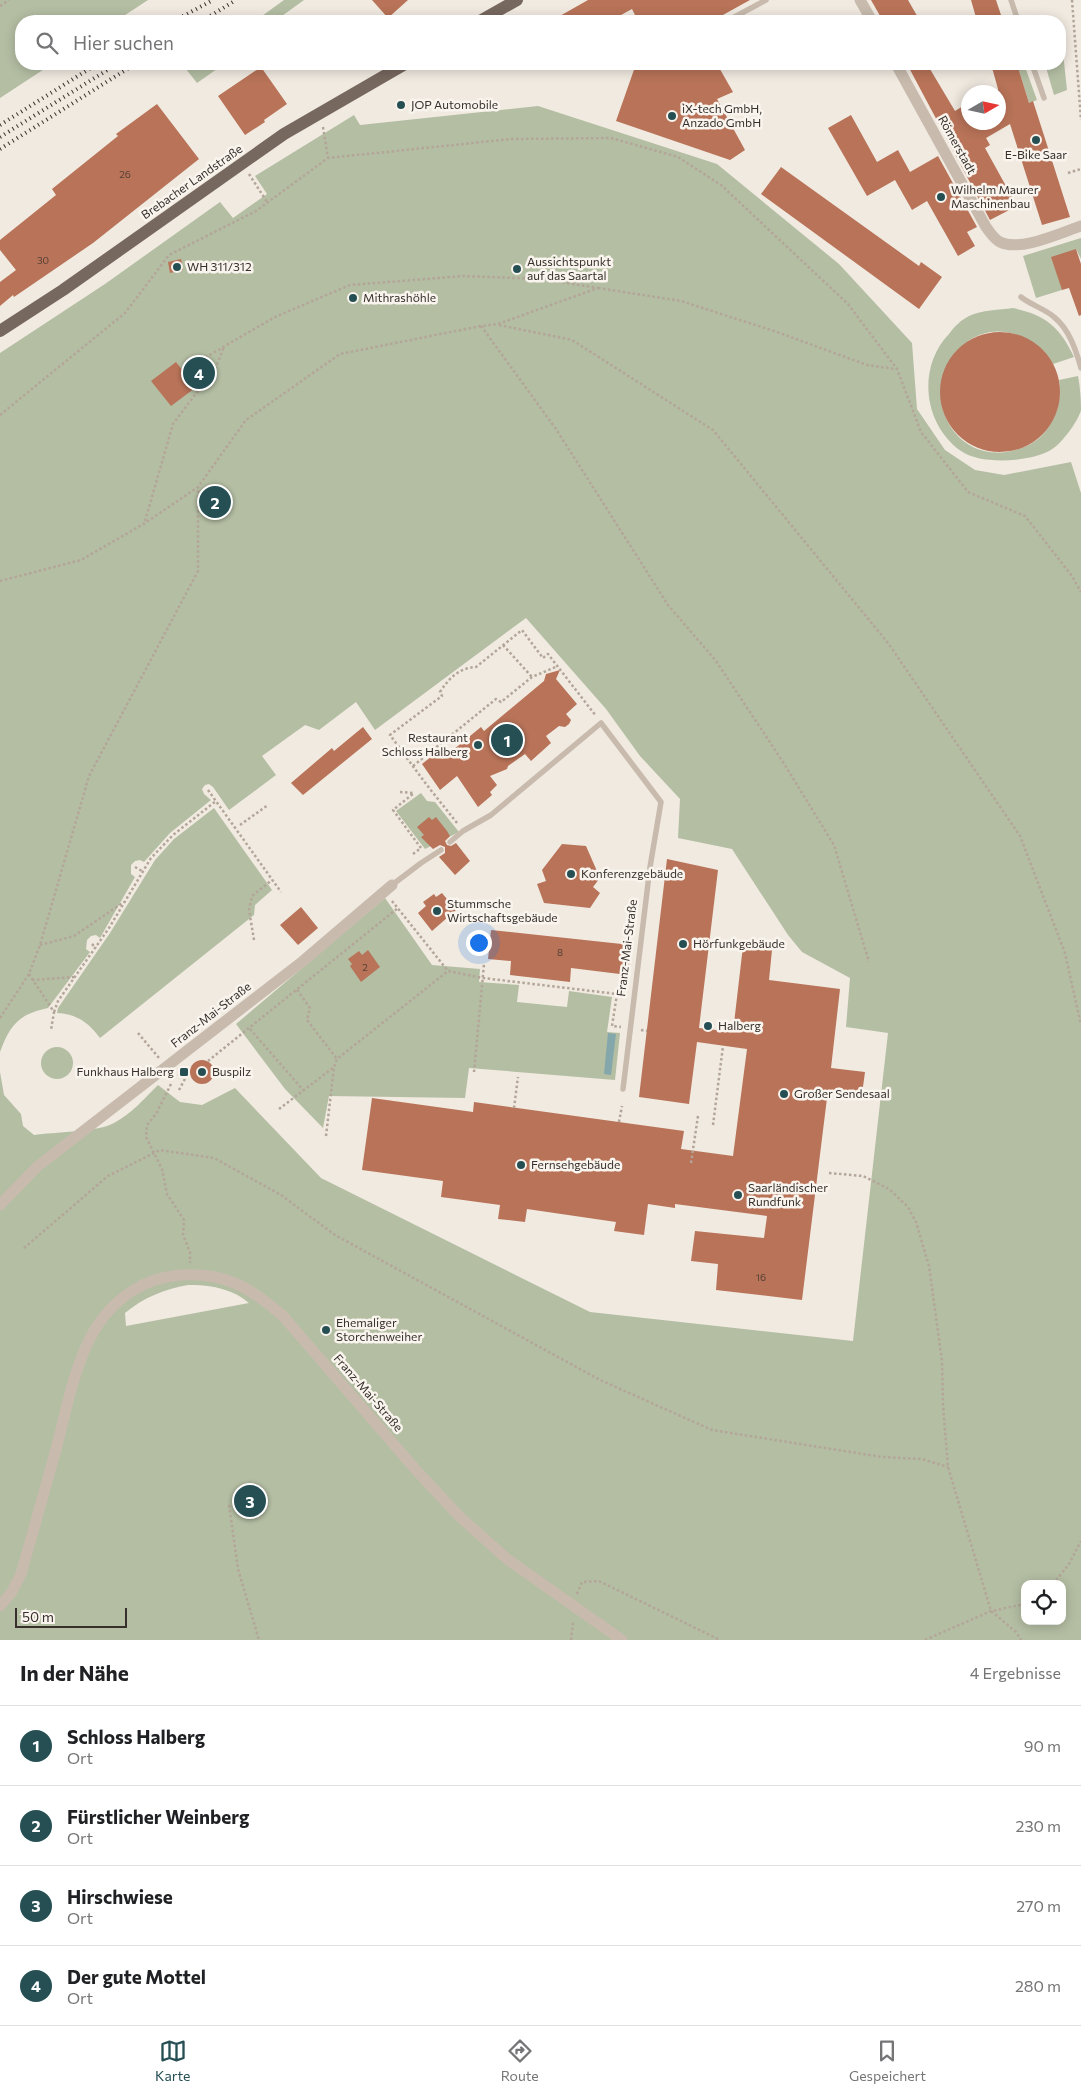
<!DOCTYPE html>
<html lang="de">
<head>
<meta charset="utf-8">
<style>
	body { margin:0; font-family:Commissioner,sans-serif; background:#f2f2f2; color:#202124 }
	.controls { position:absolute; right:15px; bottom:15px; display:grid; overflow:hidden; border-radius:10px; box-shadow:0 2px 12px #0003 }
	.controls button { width:45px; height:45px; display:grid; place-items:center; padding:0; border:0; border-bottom:1px solid #e0e0e0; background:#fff; color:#202124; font:25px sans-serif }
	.compass { position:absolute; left:961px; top:85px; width:45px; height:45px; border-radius:50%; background:#fff; box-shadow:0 2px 12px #0003; rotate:81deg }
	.scale { position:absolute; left:15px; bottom:12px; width:112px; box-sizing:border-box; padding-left:5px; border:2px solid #37302c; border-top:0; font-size:14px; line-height:18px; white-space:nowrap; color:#37302c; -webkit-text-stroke:4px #f9f4ed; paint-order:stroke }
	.you { position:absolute; left:478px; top:942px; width:18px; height:18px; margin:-12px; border:4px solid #fff; border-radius:50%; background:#1a73e8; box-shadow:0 0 0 8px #1a73e833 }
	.badge { display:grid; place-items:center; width:32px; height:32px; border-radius:50%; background:#264f54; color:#fff; font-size:16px; font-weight:700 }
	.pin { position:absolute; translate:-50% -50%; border:2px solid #fff; box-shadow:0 1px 5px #0006 }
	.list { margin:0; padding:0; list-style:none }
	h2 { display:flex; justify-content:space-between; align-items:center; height:65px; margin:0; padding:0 20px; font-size:21px }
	h2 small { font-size:16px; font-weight:400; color:#757577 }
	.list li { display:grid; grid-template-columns:32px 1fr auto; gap:15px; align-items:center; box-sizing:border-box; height:80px; padding:0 20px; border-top:1px solid #e0e0e0 }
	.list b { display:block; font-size:19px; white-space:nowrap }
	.list p { margin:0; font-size:16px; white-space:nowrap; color:#757577 }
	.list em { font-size:16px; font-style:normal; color:#757577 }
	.icon { flex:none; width:28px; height:28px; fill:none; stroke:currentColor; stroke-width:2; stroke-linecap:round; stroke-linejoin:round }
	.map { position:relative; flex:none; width:1081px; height:1640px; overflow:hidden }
	.search { position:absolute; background:#fff; box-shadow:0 2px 12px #0003; left:15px; right:15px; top:15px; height:55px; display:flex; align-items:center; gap:12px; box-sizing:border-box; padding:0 18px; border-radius:20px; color:#757577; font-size:19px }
	.sheet { height:385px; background:#fff }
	nav { display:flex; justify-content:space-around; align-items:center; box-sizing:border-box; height:70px; border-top:1px solid #e0e0e0; background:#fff; font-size:14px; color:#757577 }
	nav a { display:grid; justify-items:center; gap:2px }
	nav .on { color:#264f54 }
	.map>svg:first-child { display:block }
	.green { fill:#b4bea3; fill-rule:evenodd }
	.water { fill:#83a7aa }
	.building { fill:#b87358 }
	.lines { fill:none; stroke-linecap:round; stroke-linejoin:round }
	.path { stroke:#b3a598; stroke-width:2.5; stroke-dasharray:2.5 2.5; stroke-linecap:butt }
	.service { stroke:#c8bbae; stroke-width:5.5 }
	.minor { stroke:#c8bbae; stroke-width:11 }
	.primary { stroke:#77685f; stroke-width:12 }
	.rail { stroke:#37302c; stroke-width:4; stroke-dasharray:1 4; stroke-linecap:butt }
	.poi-dot { fill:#264f54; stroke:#f9f4ed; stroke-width:2 }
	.labels { text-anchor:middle; stroke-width:5; stroke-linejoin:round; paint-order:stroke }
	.number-label { font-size:10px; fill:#574137 }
	.poi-label { font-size:12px; fill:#37302c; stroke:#f9f4ed; text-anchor:start }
	.street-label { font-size:12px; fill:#37302c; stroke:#f9f4ed }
</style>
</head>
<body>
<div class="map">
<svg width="1081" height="1640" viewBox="0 0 1081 1640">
	<rect width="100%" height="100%" fill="#f1eae1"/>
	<g class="green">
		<path d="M 0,0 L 148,0 L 116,21 L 21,21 L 21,64 L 52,64 L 0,98 Z"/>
		<path d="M 284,0 L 304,0 L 275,21 L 255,21 Z"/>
		<path d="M 1062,43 L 1067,90 L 1054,95 L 1045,64 L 1060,64 L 1060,44 Z"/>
		<path d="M 193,64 L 224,64 L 197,83 L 186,69 Z"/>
		<path d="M 1017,64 L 1024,64 L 1037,100 L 1029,103 Z"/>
		<path d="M 538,106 L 717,164 L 839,264 L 912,343 L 917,409 L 945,450 L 975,470 L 1004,475 L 1071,462 L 1081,493 L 1081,1640 L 0,1640 L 0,1072 L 4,1095 L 21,1114 L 23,1126 L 34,1135 C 53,1132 99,1132 114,1123 C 131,1114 144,1099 158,1085 L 180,1102 L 202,1105 L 235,1088 L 321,1178 L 590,1312 L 853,1341 L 888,1033 L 846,1027 L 850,978 L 802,952 L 788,935 L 732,849 L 678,838 L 680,799 L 640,756 L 606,709 L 526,618 L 375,730 L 356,702 L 319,730 L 305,725 L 262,756 L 276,775 L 229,810 L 213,787 L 209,784 L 205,785 L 202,789 L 204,794 L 211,800 L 170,833 L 144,862 L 140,860 L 135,861 L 131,865 L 131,874 L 135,877 L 100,938 L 96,935 L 91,936 L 87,940 L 86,949 L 90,952 L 48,1008 C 19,1014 10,1025 0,1052 L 0,353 L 105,284 L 220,202 L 233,218 L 267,194 L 255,176 L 354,115 L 360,125 ZM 188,1285 C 208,1284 234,1289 249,1303 L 126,1326 L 125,1313 C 143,1298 164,1289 188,1285 ZM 1025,1584 L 1062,1584 L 1062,1621 L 1025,1621 Z"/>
		<path d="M 1081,238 L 1081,259 L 1076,249 L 1062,290 L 1036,298 L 1023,256 Z"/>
		<path d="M 1013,308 C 1046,315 1060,327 1074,357 L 1053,364 C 1035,335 993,319 965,344 C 913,387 952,468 1015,450 C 1026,447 1037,442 1044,433 C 1057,418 1062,400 1059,380 L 1078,376 C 1080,386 1081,399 1081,410 C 1078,422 1060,446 1049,451 C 1028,462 980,465 961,451 C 923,424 917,367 949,334 C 954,327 961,320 969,316 C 982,310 999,310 1013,308 Z"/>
		<path d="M 421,793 L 427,801 L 435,802 L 459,832 L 425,849 L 396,811 Z"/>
		<path d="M 214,808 L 272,890 L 255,905 L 254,915 L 100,1038 C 89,1023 77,1014 57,1013 L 58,1008 L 110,933 L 155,860 L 174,839 Z"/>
		<path d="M 385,898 L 432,965 L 480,969 L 479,982 L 519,985 L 517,1002 L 567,1007 L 569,991 L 612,997 L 607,1032 L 620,1033 L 615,1080 L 469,1068 L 465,1098 L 329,1096 L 323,1128 L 285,1089 L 236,1024 Z"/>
		<circle cx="57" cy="1063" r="16"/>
	</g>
	<path class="water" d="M 608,1033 L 616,1034 L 611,1075 L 604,1074 Z"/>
	<g class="building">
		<path d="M 372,0 L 408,0 L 388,18 Z"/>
		<path d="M 588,0 L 750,0 L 712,21 L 638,21 L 632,9 L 610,21 L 551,21 Z"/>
		<path d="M 871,0 L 908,0 L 920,21 L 883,21 Z"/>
		<path d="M 971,0 L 996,0 L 1003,21 L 977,21 Z"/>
		<path d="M 636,64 L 717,64 L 733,92 L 717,99 L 745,150 L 730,160 L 616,121 Z"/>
		<path d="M 907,64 L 927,64 L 955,111 L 968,103 L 968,122 L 998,122 L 998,89 L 991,64 L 1017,64 L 1029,103 L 1033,101 L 1070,217 L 1042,225 L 1010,124 L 986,138 L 990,145 L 985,148 L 1017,206 L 990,220 Z"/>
		<path d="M 261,67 L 287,104 L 264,120 L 265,122 L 245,135 L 218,96 Z"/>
		<path d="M 157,104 L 199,159 L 93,243 L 14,297 L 13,295 L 0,306 L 0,282 L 16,270 L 0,250 L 0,240 L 56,195 L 52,189 L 118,136 L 116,134 Z"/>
		<path d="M 851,115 L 877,162 L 898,150 L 910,172 L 938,156 L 977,227 L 967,232 L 975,246 L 958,256 L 927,201 L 912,210 L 895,180 L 867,196 L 828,128 Z"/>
		<path d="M 781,167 L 919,266 L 921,262 L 942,277 L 919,309 L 761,194 Z"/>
		<path d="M 1076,249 L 1081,264 L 1081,315 L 1079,316 L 1069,288 L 1062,290 L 1051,257 Z"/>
		<path d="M 181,259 L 183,270 L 170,273 L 168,262 Z"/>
		<circle cx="1000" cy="392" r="60"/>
		<path d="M 176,362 L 183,371 L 198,375 L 199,385 L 171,406 L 151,381 Z"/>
		<path d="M 560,670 L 556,679 L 577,704 L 566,714 L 571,720 L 569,724 L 565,727 L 559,726 L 546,736 L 551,743 L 531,761 L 525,754 L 508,766 L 507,769 L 490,776 L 497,785 L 490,792 L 492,795 L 478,807 L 457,776 L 440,790 L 422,764 L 437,752 L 442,759 L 481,727 L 484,731 L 544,681 L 546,674 Z"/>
		<path d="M 363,727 L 372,739 L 303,795 L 291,783 L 332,748 L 334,751 Z"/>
		<path d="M 429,817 L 432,820 L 436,817 L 447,831 L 450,836 L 445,841 L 447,845 L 451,846 L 456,843 L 470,861 L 455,875 L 439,857 L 445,853 L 445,847 L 440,845 L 433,849 L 421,837 L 424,835 L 417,827 Z"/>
		<path d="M 562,844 L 586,846 L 600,878 L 593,887 L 600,893 L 590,908 L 544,903 L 537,884 L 546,881 L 542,870 Z"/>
		<path d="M 667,859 L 718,870 L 699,1028 L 733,1032 L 743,946 L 772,950 L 769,980 L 840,989 L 831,1068 L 865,1072 L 862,1094 L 828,1090 L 802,1300 L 716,1290 L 718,1264 L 691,1261 L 695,1231 L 764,1238 L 767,1216 L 675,1204 L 675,1208 L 648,1204 L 644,1235 L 614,1231 L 616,1222 L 527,1209 L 525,1222 L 498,1219 L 500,1205 L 441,1197 L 443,1181 L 362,1170 L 372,1098 L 473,1112 L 474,1102 L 684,1131 L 681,1149 L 733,1156 L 747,1049 L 697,1042 L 689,1104 L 639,1097 Z"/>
		<path d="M 442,893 L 456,910 L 432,931 L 418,913 L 426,906 L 423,902 L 434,894 L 436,897 Z"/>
		<path d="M 301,907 L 318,928 L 298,945 L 280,925 Z"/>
		<path d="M 491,930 L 631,945 L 628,975 L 571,968 L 570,982 L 510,975 L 511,961 L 488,959 Z"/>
		<path d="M 368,950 L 380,967 L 361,982 L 350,966 L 352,964 L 348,959 L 359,951 L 362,955 Z"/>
		<circle cx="202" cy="1072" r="12"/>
	</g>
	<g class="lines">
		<g class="path">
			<path d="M 1072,0 L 1081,120"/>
			<path d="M 0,6 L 9,0"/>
			<path d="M 323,127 L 328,158"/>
			<path d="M 1068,173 L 1081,169"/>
			<path d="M 249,174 L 267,202"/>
			<path d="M 598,288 L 681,301 L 777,332 L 867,365 L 895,369"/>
			<path d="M 499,325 L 572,340 L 713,430 L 888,643 L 1020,836 L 1065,953 L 1081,1025"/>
			<path d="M 481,326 L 556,429 L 668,605 L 716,661 L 783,762 L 834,845 L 869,962"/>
			<path d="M 0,415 L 125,313 L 169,255 L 256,211 L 328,158 L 511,139 L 611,138 L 678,157 L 721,185 L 848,304 L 897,369 L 921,432 L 968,492 L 1025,516 L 1072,576 L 1081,592"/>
			<path d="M 145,521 L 173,424 L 216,367 L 224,347"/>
			<path d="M 0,581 L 81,560 L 145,523 L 198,487 L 246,420 L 340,354 L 481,326 L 498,324 L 598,288 L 541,279 L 464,276 L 350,285 L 275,317 L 206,357 L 193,373"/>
			<path d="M 503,645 L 532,677"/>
			<path d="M 413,766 L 496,699 L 501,702 L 532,677 L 558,666"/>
			<path d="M 208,790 L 281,892"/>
			<path d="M 400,792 L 414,793"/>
			<path d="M 457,823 L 426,784 L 390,735 L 442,696 L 440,692 C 449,678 459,668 476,667 L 522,630 L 543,658 L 548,654 L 596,716"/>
			<path d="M 240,825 L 268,805"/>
			<path d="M 413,854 L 421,848 L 393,810 L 414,793"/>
			<path d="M 135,867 L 142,871"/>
			<path d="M 392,901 L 448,971 L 483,978 L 617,994 L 612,1026 L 621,1027"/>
			<path d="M 254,940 L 249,910 L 252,896 L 272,880"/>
			<path d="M 92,944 L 96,948"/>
			<path d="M 40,945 L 74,936 L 124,902"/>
			<path d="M 29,974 L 54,1012 L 51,1030"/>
			<path d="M 32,980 L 75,977"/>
			<path d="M 297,990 L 310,1008 L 307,1020 L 337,1059"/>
			<path d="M 54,1012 L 58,1001 L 109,928 L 151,858 L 173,835 L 216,801"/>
			<path d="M 0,1018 L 29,974 L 40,945 L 89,776 L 198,571 L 198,487"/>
			<path d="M 250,1029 L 303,1090"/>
			<path d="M 641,1030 L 647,1031"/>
			<path d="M 138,1033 L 159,1058"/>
			<path d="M 208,1061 L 398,908"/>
			<path d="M 474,1072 L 484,964"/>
			<path d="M 178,1074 L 186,1077"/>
			<path d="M 171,1084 L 156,1114 L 147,1125 L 146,1137 L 162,1169 L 167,1194 L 184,1220 L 183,1235 L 190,1252 L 190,1263"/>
			<path d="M 179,1090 L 186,1077 L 190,1074"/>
			<path d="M 514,1108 L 518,1077"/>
			<path d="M 279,1109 L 334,1067"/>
			<path d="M 619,1122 L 622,1106"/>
			<path d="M 713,1125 L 723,1046"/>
			<path d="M 326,1136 L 334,1067 L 337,1059 L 448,971"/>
			<path d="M 691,1163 L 698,1116"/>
			<path d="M 829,1173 L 863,1176 L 889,1189 L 908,1207 L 916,1222 L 929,1266 L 942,1361 L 943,1405 L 948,1467 L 991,1611 L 1016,1632 L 1021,1640"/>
			<path d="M 24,1248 L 108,1176 L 160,1150 L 214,1158 L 281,1195 L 335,1235 L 600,1380 L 712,1430 L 882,1457 L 922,1459 L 948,1467"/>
			<path d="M 229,1505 L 238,1569 L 259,1640"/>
			<path d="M 1053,1584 L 1069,1564 L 1081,1541"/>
			<path d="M 577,1594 L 582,1582 L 599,1581 L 720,1640"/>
			<path d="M 571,1640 L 573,1622"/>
			<path d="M 925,1640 L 991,1611 L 1025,1604"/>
		</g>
		<g class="service">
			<path d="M 1011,0 L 1018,21"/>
			<path d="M 727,21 L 766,0"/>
			<path d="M 1032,64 L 1044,98"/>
			<path d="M 1021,297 C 1031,305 1045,309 1054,317 C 1069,329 1076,350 1081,368"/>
			<path d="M 450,842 L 463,831 L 491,815 L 601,723 L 661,802 L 650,867 L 623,1089"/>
			<path d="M 392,885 L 421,863 L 441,850"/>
		</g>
		<g class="minor">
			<path d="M 860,0 L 872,21"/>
			<path d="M 896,64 L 986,227 C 990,232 994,239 1000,242 C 1020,252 1060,233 1081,226"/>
			<path d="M 0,1205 L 38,1166 L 303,961 L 392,885"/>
			<path d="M 0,1606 L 11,1593 L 21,1574 C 34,1528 47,1483 59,1438 C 67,1404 78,1355 97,1326 C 116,1297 146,1277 181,1275 C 225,1272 251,1288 283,1316 L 416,1470 L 459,1516 L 507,1559 L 622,1640"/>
		</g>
		<g class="primary">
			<path d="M 480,21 L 517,0"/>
			<path d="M 0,331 L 63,290 L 284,134 L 405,64"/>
		</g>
		<g class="rail">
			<path d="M 174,21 L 213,0"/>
			<path d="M 202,21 L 236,0"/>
			<path d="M 0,125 L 97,64"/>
			<path d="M 0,137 L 117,64"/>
			<path d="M 0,149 L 135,64"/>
		</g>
	</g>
	<g class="poi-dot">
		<circle cx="401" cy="105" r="5"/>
		<circle cx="672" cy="116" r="5"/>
		<circle cx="1036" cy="140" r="5"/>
		<circle cx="941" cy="197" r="5"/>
		<circle cx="177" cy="267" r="5"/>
		<circle cx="517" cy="269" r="5"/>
		<circle cx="353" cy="298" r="5"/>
		<circle cx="478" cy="745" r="5"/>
		<circle cx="571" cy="874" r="5"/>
		<circle cx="437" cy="911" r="5"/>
		<circle cx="683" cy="944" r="5"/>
		<circle cx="708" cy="1026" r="5"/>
		<rect x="179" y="1067" width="10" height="10" rx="2.5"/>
		<circle cx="202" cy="1072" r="5"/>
		<circle cx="784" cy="1094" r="5"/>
		<circle cx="521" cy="1165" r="5"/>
		<circle cx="738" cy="1195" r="5"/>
		<circle cx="326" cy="1330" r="5"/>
	</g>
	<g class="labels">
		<g class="number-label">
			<text x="125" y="178">26</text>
			<text x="43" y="264">30</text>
			<text x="560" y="956">8</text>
			<text x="365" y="971">2</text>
			<text x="761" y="1281">16</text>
		</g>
		<g class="poi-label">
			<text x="411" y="109">JOP Automobile</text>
			<text x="682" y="113">iX-tech GmbH,<tspan x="682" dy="14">Anzado GmbH</tspan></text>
			<text x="1036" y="159" text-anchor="middle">E-Bike Saar</text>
			<text x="951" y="194">Wilhelm Maurer<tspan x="951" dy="14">Maschinenbau</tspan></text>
			<text x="527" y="266">Aussichtspunkt<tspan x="527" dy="14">auf das Saartal</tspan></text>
			<text x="187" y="271">WH 311/312</text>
			<text x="363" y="302">Mithrashöhle</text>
			<text x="468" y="742" text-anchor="end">Restaurant<tspan x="468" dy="14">Schloss Halberg</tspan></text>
			<text x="581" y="878">Konferenzgebäude</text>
			<text x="447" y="908">Stummsche<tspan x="447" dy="14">Wirtschaftsgebäude</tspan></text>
			<text x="693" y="948">Hörfunkgebäude</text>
			<text x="718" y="1030">Halberg</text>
			<text x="174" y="1076" text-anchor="end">Funkhaus Halberg</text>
			<text x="212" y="1076">Buspilz</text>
			<text x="794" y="1098">Großer Sendesaal</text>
			<text x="531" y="1169">Fernsehgebäude</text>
			<text x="748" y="1192">Saarländischer<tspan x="748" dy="14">Rundfunk</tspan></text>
			<text x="336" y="1327">Ehemaliger<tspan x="336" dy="14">Storchenweiher</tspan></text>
		</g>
		<g class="street-label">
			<text transform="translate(957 145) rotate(61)" y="4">Römerstadt</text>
			<text transform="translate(192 182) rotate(-35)" y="4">Brebacher Landstraße</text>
			<text transform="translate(627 948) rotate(-83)" y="4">Franz-Mai-Straße</text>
			<text transform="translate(211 1015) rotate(-38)" y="4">Franz-Mai-Straße</text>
			<text transform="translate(368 1393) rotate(49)" y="4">Franz-Mai-Straße</text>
		</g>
	</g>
</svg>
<div class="controls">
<button><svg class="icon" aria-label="locate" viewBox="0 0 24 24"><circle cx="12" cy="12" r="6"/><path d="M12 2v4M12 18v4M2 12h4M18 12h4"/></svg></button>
</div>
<svg class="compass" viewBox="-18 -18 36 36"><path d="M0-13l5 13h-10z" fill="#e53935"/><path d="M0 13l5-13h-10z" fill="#757577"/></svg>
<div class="scale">50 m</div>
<div class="you"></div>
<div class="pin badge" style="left:507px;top:740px">1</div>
<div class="pin badge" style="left:215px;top:502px">2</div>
<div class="pin badge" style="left:250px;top:1501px">3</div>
<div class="pin badge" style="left:199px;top:373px">4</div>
<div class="search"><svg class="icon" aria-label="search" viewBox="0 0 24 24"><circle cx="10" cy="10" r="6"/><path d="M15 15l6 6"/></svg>Hier suchen</div>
</div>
<section class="sheet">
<h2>In der Nähe<small>4 Ergebnisse</small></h2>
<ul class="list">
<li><span class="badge">1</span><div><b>Schloss Halberg</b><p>Ort</p></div><em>90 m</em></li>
<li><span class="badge">2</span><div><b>Fürstlicher Weinberg</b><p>Ort</p></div><em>230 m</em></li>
<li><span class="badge">3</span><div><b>Hirschwiese</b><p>Ort</p></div><em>270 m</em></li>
<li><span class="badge">4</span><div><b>Der gute Mottel</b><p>Ort</p></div><em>280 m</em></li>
</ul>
</section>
<nav>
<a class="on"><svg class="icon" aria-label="map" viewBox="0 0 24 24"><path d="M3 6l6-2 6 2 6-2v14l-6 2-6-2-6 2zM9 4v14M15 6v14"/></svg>Karte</a>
<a><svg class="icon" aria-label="directions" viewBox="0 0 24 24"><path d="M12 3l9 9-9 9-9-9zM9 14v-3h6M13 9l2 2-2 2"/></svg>Route</a>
<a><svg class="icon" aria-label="saved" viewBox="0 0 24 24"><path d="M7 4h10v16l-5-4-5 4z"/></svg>Gespeichert</a>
</nav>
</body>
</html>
